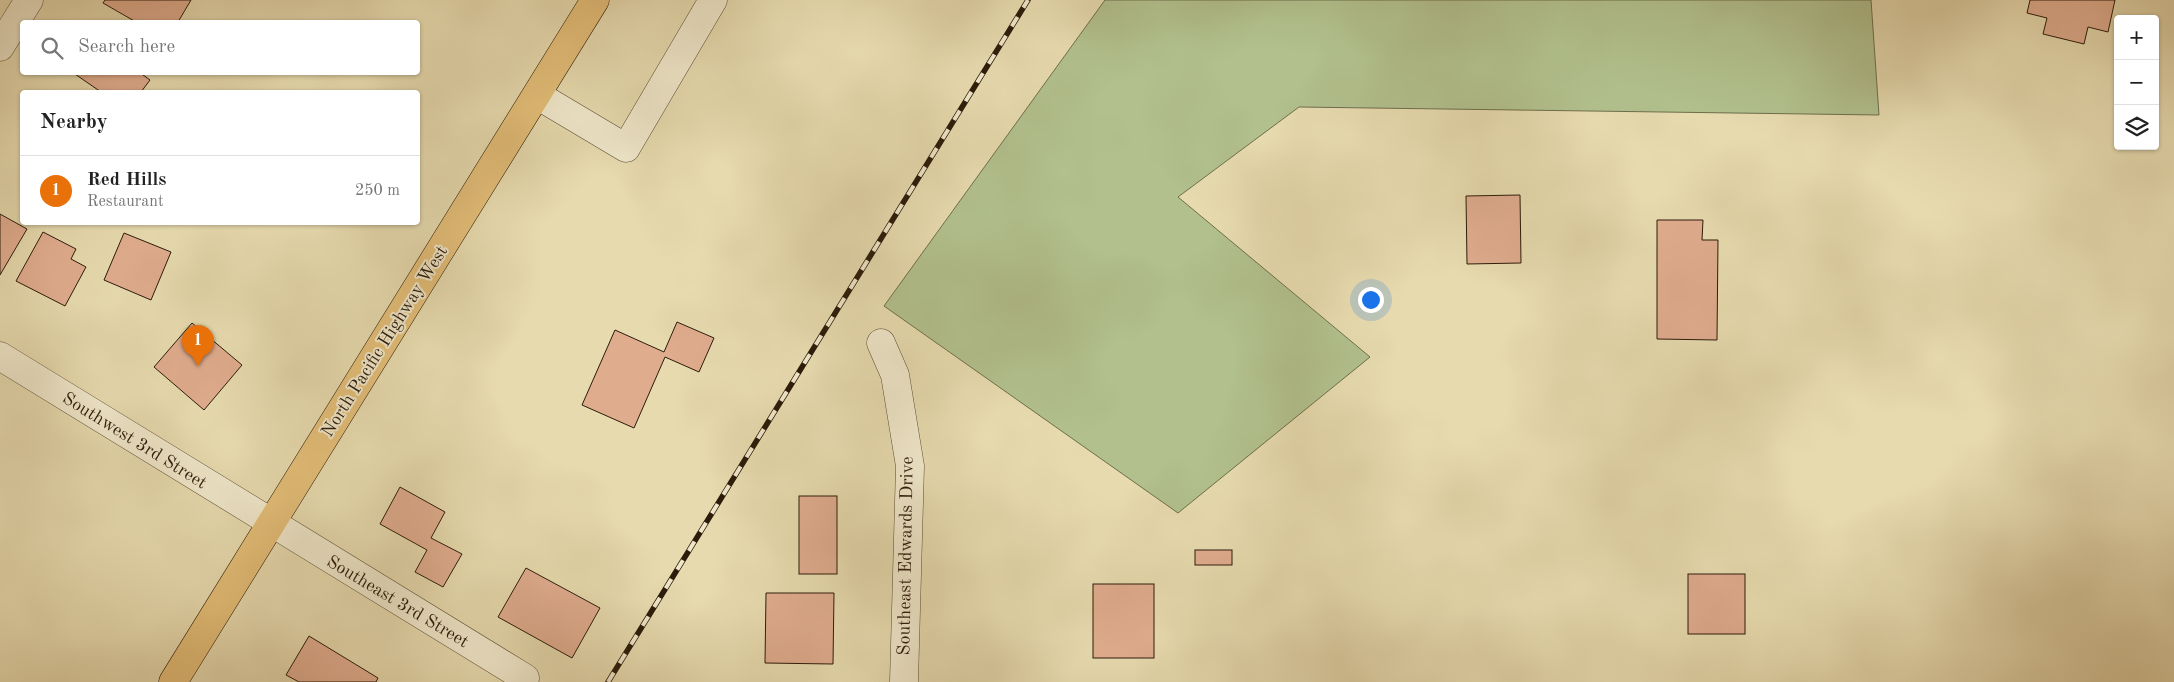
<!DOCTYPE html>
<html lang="en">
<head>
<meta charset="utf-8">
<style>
	body { margin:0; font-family:"Old Standard TT",serif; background:#f6f6f6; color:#222 }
	.controls { position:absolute; right:15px; top:15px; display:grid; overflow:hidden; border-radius:5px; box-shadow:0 1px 4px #0004 }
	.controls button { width:45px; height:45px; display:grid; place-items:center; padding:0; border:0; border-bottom:1px solid #e0e0e0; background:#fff; color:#222; font:25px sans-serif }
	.you { position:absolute; left:1370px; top:299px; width:18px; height:18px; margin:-12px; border:4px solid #fff; border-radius:50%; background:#1a73e8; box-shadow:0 0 0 8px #1a73e833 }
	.badge { display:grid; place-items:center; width:32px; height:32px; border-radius:50%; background:#8f2418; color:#fff; font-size:16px; font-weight:700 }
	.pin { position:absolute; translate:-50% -41px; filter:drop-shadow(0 1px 2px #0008) }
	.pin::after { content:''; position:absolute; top:26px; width:18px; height:15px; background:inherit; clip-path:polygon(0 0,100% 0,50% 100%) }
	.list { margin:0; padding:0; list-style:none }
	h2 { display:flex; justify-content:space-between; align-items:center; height:65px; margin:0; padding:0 20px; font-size:21px }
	h2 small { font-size:16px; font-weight:400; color:#767676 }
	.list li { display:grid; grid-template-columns:32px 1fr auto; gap:15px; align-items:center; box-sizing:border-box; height:70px; padding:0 20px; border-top:1px solid #e0e0e0 }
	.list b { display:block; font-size:19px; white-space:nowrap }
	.list p { margin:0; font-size:16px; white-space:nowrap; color:#767676 }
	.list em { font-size:16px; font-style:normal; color:#767676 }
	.icon { flex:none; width:28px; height:28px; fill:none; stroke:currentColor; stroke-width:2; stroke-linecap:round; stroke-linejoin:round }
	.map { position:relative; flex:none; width:2174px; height:682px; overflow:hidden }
	.search { position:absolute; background:#fff; box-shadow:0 1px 4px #0004; left:20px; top:20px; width:400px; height:55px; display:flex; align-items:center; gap:12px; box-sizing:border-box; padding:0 18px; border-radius:5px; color:#767676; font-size:19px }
	.panel { position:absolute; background:#fff; box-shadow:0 1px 4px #0004; left:20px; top:90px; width:400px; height:135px; border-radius:5px }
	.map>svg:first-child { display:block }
	.green { fill:#b1c08d; stroke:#6e6e4c }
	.building { fill:#dfac8e; stroke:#2c1b0a }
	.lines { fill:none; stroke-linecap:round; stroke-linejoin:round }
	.minor-casing { stroke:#5a4b33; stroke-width:29 }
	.major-casing { stroke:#2c1b0a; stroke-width:29 }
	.minor { stroke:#efe7ca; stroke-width:28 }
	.major { stroke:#e3bd77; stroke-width:28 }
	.rail-casing { stroke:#2c1b0a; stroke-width:5.5 }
	.rail { stroke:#efe7ca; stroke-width:4; stroke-dasharray:11; stroke-linecap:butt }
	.labels { text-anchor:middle; stroke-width:4; stroke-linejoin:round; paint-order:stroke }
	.street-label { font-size:18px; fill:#2c1b0a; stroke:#efe7ca }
</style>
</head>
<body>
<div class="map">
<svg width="2174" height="682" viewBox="0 0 2174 682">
	<rect width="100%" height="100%" fill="#e6daae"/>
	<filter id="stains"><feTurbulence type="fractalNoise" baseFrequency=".004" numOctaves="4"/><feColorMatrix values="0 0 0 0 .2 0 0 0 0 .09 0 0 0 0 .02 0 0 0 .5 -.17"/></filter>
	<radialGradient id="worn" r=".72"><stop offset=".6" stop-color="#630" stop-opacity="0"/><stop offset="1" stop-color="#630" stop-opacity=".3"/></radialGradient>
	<path class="green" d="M 1105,0 L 1871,0 L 1879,115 L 1299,107 L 1178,197 L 1370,357 L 1178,513 L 884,306 Z"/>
	<g class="building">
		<path d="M 105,0 L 191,0 L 178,22 L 136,22 L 103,3 Z"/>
		<path d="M 2030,0 L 2115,0 L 2108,32 L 2088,27 L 2084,44 L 2043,34 L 2047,18 L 2027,13 Z"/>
		<path d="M 72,72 L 139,72 L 150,80 L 141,92 L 101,92 Z"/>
		<path d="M 1520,195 L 1521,263 L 1467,264 L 1466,196 Z"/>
		<path d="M 0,214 L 27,229 L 0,275 Z"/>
		<path d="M 1657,220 L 1703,220 L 1702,240 L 1718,240 L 1717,340 L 1657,339 Z"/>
		<path d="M 43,232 L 76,249 L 71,259 L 86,267 L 65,306 L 16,281 Z"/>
		<path d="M 124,233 L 171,252 L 151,300 L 104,280 Z"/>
		<path d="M 677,322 L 714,338 L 699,372 L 665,357 L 634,428 L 582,405 L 615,330 L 664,352 Z"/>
		<path d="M 192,323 L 242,365 L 204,410 L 154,367 Z"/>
		<path d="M 400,487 L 445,512 L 431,538 L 462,554 L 443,587 L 415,572 L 427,550 L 380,524 Z"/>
		<rect x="799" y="496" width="38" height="78"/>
		<rect x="1195" y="550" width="37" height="15"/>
		<path d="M 526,568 L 600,608 L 572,658 L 498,617 Z"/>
		<rect x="1688" y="574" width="57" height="60"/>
		<rect x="1093" y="584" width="61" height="74"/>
		<path d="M 766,593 L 834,593 L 833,664 L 765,663 Z"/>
		<path d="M 309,636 L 378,678 L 376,682 L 299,682 L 286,675 Z"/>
	</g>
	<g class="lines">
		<defs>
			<g id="minor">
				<path d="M 0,47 L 29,0"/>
				<path d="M 537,95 L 626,148 L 713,0"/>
				<path d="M 881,343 L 895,375 L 910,466 L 904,682"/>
				<path d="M 0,356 L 525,678"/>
			</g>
			<path id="major" d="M 173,682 L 595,0"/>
		</defs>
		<use href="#minor" class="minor-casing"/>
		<use href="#major" class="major-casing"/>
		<use href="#minor" class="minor"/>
		<use href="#major" class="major"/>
		<defs>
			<path id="rail" d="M 608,682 L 1028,0"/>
		</defs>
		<use href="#rail" class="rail-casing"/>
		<use href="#rail" class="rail"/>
	</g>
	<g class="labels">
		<g class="street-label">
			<text transform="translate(384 341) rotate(-58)" y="6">North Pacific Highway West</text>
			<text transform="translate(135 440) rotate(32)" y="6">Southwest 3rd Street</text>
			<text transform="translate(905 556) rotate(-89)" y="6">Southeast Edwards Drive</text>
			<text transform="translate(398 601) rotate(31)" y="6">Southeast 3rd Street</text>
		</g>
	</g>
	<rect width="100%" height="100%" filter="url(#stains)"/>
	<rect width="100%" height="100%" fill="url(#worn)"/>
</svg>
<div class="controls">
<button>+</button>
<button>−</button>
<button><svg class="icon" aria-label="layers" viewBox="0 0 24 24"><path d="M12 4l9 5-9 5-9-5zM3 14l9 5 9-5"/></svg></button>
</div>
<div class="you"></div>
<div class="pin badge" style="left:198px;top:366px;background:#e8710a">1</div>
<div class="search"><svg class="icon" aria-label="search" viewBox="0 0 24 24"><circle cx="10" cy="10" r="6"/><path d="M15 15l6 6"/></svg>Search here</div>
<section class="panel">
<h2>Nearby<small></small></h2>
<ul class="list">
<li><span class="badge" style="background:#e8710a">1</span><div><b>Red Hills</b><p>Restaurant</p></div><em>250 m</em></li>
</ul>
</section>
</div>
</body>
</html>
